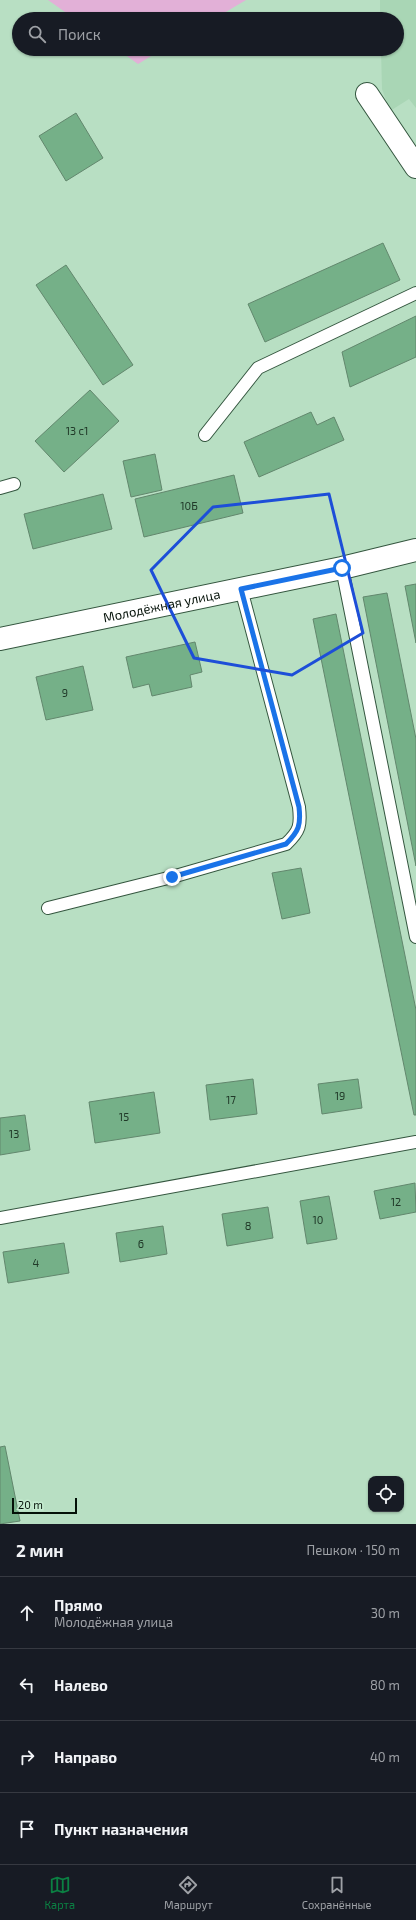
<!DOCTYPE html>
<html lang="ru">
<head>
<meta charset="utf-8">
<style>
	body { margin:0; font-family:"Exo 2",sans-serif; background:#242831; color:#f1f3f6 }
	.controls { position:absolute; right:12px; bottom:12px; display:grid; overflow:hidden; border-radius:8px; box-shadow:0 1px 3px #0004 }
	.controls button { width:36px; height:36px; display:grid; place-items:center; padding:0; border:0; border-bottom:1px solid #363941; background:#171b24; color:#f1f3f6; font:20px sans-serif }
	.scale { position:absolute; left:12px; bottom:10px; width:65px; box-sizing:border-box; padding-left:4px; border:2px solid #041108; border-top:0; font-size:11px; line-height:14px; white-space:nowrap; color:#041108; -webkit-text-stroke:3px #c5ecd0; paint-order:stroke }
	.stop { position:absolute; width:12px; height:12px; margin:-9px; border:3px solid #1a73e8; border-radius:50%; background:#fff }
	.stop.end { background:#1a73e8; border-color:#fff; box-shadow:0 1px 4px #0008 }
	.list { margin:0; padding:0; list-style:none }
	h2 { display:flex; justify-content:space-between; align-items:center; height:52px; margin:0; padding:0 16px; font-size:17px }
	h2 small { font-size:13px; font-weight:400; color:#9ea1a6 }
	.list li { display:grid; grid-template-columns:26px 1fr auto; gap:12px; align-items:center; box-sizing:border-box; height:72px; padding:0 16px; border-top:1px solid #363941 }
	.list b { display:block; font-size:15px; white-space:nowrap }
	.list p { margin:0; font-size:13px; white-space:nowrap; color:#9ea1a6 }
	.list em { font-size:13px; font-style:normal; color:#9ea1a6 }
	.icon { flex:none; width:22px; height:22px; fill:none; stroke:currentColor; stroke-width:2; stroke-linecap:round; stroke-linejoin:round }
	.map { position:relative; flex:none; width:416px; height:1524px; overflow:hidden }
	.search { position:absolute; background:#171b24; box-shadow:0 1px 3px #0004; left:12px; right:12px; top:12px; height:44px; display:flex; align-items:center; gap:10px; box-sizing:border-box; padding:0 14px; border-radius:22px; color:#9ea1a6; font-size:15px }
	.sheet { height:340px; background:#171b24 }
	nav { display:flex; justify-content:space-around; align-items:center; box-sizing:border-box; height:56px; border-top:1px solid #363941; background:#171b24; font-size:11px; color:#9ea1a6 }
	nav a { display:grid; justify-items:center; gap:2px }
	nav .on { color:#0b8043 }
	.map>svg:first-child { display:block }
	.built { fill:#a9d6b5 }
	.green { fill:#e2b0d7 }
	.building { fill:#75b088; stroke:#62876d }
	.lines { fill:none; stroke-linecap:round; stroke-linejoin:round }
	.lane-casing { stroke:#34563f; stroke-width:14 }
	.street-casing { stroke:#34563f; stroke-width:24 }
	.lane { stroke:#fff; stroke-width:12 }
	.street { stroke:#fff; stroke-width:22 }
	.route { stroke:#1a73e8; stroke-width:5 }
	.marked { fill:none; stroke:#1d4ed8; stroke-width:3; stroke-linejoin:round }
	.labels { text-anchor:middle; stroke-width:3; stroke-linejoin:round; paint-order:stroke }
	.number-label { font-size:11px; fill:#203928 }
	.street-label { font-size:13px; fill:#041108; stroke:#c5ecd0 }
</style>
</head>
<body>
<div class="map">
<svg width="416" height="1524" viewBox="0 0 416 1524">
	<rect width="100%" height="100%" fill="#b8dfc3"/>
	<path class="built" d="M 380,0 L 416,0 L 416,108 L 409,99 L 390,111 L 382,89 L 381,49 L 397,49 L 397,19 L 380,19 Z"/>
	<g class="green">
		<path d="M 48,0 L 246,0 L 214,19 L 75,19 Z"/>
		<path d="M 117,49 L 163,49 L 138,64 Z"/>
	</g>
	<g class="building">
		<path d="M 76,113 L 103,158 L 66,181 L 39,136 Z"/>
		<path d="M 383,243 L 400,280 L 265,342 L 248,304 Z"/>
		<path d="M 66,265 L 133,365 L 103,385 L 36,285 Z"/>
		<path d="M 416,316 L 416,357 L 350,387 L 342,352 Z"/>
		<path d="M 90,390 L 119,421 L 64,472 L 35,441 Z"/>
		<path d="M 311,412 L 317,425 L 334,417 L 344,440 L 259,477 L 244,442 Z"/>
		<path d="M 155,454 L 162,490 L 131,497 L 123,461 Z"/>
		<path d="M 234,475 L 243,513 L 144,537 L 135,499 Z"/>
		<path d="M 103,494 L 112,529 L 33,549 L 24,514 Z"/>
		<path d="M 416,584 L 416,643 L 405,586 Z"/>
		<path d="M 387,593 L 416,739 L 416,866 L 363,597 Z"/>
		<path d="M 336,614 L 416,1010 L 416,1115 L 414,1115 L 313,619 Z"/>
		<path d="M 195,642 L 202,672 L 190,675 L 192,687 L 152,696 L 149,684 L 133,688 L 126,657 Z"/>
		<path d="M 83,666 L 93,710 L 46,720 L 36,677 Z"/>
		<path d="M 301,868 L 310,913 L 282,919 L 272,873 Z"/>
		<path d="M 253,1079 L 257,1114 L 210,1120 L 206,1085 Z"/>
		<path d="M 358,1079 L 362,1108 L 322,1114 L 318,1084 Z"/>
		<path d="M 154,1092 L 160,1133 L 95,1143 L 89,1102 Z"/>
		<path d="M 25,1115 L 30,1150 L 0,1155 L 0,1118 Z"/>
		<path d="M 415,1183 L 416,1212 L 380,1219 L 374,1191 Z"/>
		<path d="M 329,1196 L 337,1239 L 307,1244 L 300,1201 Z"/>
		<path d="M 268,1207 L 273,1238 L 227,1246 L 222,1214 Z"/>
		<path d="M 163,1226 L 167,1254 L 120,1262 L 116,1233 Z"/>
		<path d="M 64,1243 L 69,1273 L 8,1283 L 3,1252 Z"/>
		<path d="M 5,1446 L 20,1521 L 0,1524 L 0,1447 Z"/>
	</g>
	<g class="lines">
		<defs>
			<g id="lane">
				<path d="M 205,435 L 258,368 L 416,293"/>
				<path d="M 0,488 L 14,484"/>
				<path d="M 342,568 L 416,937"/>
				<path d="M 48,908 L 172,877 L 286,844 C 300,831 301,825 299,807 L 241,589"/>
				<path d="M 0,1218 L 416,1142"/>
			</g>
			<g id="street">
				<path d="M 367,94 L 416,167"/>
				<path id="s1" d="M 0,639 L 342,568 L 416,550"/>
			</g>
		</defs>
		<use href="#lane" class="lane-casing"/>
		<use href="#street" class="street-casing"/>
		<use href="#lane" class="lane"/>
		<use href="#street" class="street"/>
	</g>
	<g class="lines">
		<path class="route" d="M 172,877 L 286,844 C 299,831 301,825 299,807 L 241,589 L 342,568"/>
	</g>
	<path class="marked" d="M 329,494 L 363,633 L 292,675 L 194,658 L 151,570 L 213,507 Z"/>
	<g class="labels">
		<g class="number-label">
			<text x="77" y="435">13 с1</text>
			<text x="189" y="510">10Б</text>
			<text x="65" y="697">9</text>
			<text x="340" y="1100">19</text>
			<text x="231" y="1104">17</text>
			<text x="124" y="1121">15</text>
			<text x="14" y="1138">13</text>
			<text x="396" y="1206">12</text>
			<text x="318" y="1224">10</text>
			<text x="248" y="1230">8</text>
			<text x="141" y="1248">6</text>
			<text x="36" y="1267">4</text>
		</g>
		<g class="street-label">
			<text dy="5" stroke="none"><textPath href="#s1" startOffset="165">Молодёжная улица</textPath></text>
		</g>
	</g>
</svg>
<div class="controls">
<button><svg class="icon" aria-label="locate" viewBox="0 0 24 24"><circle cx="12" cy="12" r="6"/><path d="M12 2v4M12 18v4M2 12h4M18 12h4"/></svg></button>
</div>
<div class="scale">20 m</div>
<div class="stop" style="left:342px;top:568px"></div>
<div class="stop end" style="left:172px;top:877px"></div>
<div class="search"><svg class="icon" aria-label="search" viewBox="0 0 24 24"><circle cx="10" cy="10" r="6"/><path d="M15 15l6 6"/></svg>Поиск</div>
</div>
<section class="sheet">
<h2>2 мин<small>Пешком · 150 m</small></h2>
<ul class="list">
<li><svg class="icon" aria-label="ahead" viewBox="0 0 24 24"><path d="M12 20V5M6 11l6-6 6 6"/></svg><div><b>Прямо</b><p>Молодёжная улица</p></div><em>30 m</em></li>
<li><svg class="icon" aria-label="left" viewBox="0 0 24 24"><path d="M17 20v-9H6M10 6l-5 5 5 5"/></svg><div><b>Налево</b></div><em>80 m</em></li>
<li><svg class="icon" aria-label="right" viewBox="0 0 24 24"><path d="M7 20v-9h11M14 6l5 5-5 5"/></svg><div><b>Направо</b></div><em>40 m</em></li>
<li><svg class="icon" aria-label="arrive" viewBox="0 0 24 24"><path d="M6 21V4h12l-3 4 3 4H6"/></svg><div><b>Пункт назначения</b></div></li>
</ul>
</section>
<nav>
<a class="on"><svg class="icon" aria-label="map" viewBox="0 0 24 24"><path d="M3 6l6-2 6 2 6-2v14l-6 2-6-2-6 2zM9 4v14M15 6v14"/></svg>Карта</a>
<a><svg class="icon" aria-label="directions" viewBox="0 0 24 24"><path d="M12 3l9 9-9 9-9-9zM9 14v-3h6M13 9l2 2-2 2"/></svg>Маршрут</a>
<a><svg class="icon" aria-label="saved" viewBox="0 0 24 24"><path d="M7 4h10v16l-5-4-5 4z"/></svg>Сохранённые</a>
</nav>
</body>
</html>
